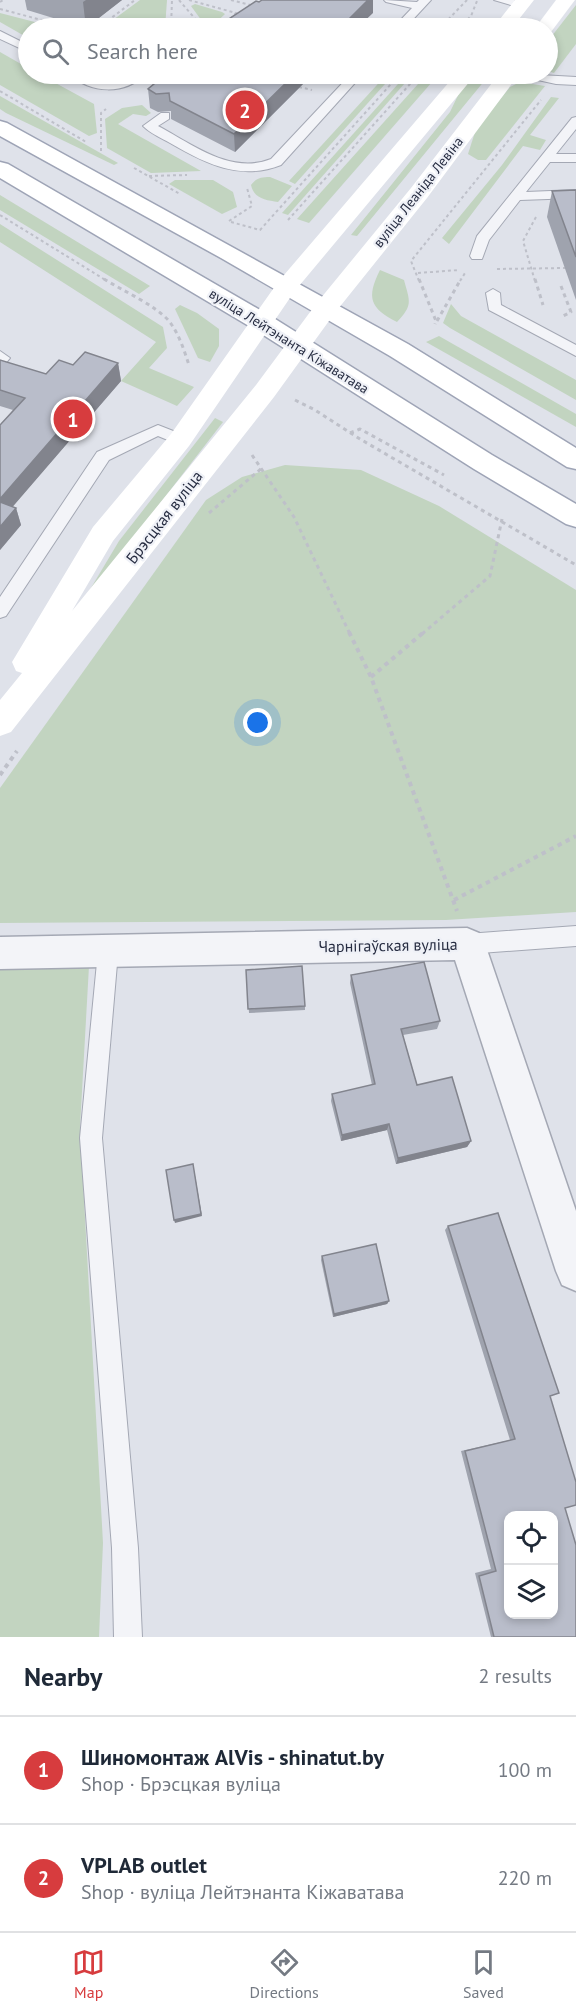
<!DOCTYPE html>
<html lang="en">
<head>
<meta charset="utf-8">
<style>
	body { margin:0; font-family:"PT Sans",sans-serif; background:#f2f2f3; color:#1f2937 }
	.controls { position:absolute; right:18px; bottom:18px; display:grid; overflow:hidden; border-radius:12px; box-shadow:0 3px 9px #0003 }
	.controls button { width:54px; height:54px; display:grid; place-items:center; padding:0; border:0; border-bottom:2px solid #e0e1e3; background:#fff; color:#1f2937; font:30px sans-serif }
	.you { position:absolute; left:258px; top:723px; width:21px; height:21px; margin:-15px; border:4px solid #fff; border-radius:50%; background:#1a73e8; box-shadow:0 0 0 9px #1a73e833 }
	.badge { display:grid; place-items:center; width:39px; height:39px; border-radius:50%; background:#d73c3e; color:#fff; font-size:20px; font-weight:700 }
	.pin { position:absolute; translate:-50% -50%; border:3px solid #fff; box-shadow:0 2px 6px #0006 }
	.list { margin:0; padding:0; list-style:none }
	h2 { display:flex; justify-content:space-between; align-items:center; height:78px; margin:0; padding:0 24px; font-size:26px }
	h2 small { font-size:20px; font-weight:400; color:#747a83 }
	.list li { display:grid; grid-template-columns:39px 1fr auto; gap:18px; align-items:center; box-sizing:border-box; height:108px; padding:0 24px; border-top:2px solid #e0e1e3 }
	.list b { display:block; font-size:22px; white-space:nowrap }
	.list p { margin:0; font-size:20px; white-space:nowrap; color:#747a83 }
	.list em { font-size:20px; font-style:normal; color:#747a83 }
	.icon { flex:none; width:33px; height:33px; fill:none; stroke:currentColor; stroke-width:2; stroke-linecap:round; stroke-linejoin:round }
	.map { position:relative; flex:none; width:576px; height:1637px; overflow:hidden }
	.search { position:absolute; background:#fff; box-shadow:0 3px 9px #0003; left:18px; right:18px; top:18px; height:66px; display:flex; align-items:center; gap:15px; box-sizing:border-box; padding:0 21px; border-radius:33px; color:#747a83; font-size:22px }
	.sheet { height:294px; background:#fff }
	nav { display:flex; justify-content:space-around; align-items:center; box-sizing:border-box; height:84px; border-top:2px solid #e0e1e3; background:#fff; font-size:16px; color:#747a83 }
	nav a { display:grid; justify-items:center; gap:3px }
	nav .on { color:#d73c3e }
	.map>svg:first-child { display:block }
	.green { fill:#c2d4c0 }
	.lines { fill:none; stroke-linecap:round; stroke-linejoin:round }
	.lane-casing { stroke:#a4a8b4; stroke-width:2 }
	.street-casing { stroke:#a4a8b4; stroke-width:3 }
	.primary-casing { stroke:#9ea4b6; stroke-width:3 }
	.path-far2 { stroke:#bec0c9; stroke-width:2; stroke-dasharray:3 3; stroke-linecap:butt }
	.path-far1 { stroke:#bec0c9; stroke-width:3; stroke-dasharray:4 4; stroke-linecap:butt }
	.path { stroke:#bec0c9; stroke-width:4; stroke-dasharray:4.5 4.5; stroke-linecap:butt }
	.lane { fill:#f3f4f8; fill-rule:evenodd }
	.street { fill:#f3f4f8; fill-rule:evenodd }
	.secondary { fill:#fff; fill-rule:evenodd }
	.primary { fill:#fff; fill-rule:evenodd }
	.wall { fill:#9fa3ae }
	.shaded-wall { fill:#82848d }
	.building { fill:#b9bdca; stroke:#82848d; stroke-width:1.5; fill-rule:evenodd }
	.labels { text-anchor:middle; stroke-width:4.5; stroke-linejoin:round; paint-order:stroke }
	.far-street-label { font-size:14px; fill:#272d42; stroke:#eff1f7 }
	.street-label { font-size:16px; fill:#272d42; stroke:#eff1f7 }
</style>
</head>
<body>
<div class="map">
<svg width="576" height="1637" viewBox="0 0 576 1637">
	<rect width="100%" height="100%" fill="#dfe2ea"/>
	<g class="green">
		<path d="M 140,0 L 167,0 L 165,28 L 102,28 Z"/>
		<path d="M 195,4 L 222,12 L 225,14 L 210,28 L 207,28 L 191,6 Z"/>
		<path d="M 576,5 L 576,44 L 554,73 L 548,71 L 548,41 Z"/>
		<path d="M 0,13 L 58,28 L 28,28 L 28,38 L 0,22 Z"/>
		<path d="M 0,52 L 28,68 L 28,74 L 39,74 L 94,104 L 97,133 L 89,136 L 0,85 Z"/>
		<path d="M 387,74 L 394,74 L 295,184 L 289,181 Z"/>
		<path d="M 407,74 L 413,74 L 288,215 L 282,213 Z"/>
		<path d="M 427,74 L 439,74 L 309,223 L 297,219 Z"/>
		<path d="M 473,74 L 490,74 L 357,236 L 351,235 L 450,112 L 462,87 Z"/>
		<path d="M 520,82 L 545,86 L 486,160 L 478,160 L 468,154 L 476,129 L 510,87 Z"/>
		<path d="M 0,96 L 118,163 L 114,165 L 6,113 L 0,109 Z"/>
		<path d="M 551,97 L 559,98 L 530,135 L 546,140 L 540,150 L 523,146 L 449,244 L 442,238 L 502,165 Z"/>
		<path d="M 142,105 L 151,113 L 146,116 L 133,114 L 118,124 L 201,171 L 151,173 L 107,148 L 105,119 L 122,108 Z"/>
		<path d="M 270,177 L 292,186 L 278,202 C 266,200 254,199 251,185 C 256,178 261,177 270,177 Z"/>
		<path d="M 175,180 L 213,180 L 233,192 L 237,207 L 222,214 L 169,184 Z"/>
		<path d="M 0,195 L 150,286 L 139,294 L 0,210 Z"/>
		<path d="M 0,224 L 163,327 L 167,348 L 149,368 L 194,387 L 177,406 L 121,381 L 156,342 L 0,242 Z"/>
		<path d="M 380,270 L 404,280 C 410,302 413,305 397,322 C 370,308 366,298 380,270 Z"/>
		<path d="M 451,304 L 461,316 L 576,380 L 576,400 L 450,328 L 443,323 Z"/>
		<path d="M 180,305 L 197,313 L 219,329 L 219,346 L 210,362 L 198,358 L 175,309 Z"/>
		<path d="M 439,336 L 576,414 L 576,427 L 426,342 Z"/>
		<path d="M 215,418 L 223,422 L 79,608 L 119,541 Z"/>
		<path d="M 285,465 L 361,470 L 439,506 L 576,590 L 576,912 L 446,920 L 0,923 L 0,788 L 206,500 L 242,477 Z"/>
		<path d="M 89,966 L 80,1127 L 103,1543 L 99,1637 L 0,1637 L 0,969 Z"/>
	</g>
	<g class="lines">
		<defs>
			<g id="lane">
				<path d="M 384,0 L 417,2 L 419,0 L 431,0 L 405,28 L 393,28 L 412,8 L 386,2 Z"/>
				<path d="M 494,0 L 514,0 L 527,5 L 521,8 Z"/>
				<path d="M 0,31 L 28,45 L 28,52 L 0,39 Z"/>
				<path d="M 70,74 C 86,72 93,82 108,83 C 122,84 129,72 145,74 C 126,95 90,94 70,74 Z"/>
				<path d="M 351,74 L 363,74 L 281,165 C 240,181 206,164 170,143 C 161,138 150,133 143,126 L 161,113 L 169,113 L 169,119 L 158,126 C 192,144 231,175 271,159 Z"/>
				<path d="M 522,74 L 576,77 L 576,85 L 556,84 L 524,77 Z"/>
				<path d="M 576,117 L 576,129 L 556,154 L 576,154 L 576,162 L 550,162 L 526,192 L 576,190 L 576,198 L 520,200 L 489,240 L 482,259 L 472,259 L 470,256 L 477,236 L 572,118 Z"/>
				<path d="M 493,289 L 500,293 L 501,305 L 576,345 L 576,356 L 489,310 L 486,293 Z"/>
				<path d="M 0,351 L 10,358 L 5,364 L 0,366 Z"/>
				<path d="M 158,425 L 186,436 L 188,440 L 186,444 L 180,445 L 158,436 L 109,460 L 6,616 L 0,618 L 0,597 L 97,452 Z"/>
				<path d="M 576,926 L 576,946 L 467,954 L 460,951 L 457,944 L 460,937 L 467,934 Z"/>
				<path d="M 108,942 L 115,945 L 118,952 L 102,1138 L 138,1548 L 142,1637 L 114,1637 L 112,1548 L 80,1138 L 98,952 L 101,945 Z"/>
			</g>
			<path id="street" d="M 467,928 L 479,933 L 485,944 L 576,1211 L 576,1291 L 562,1285 L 556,1271 L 455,960 L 0,969 L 0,937 Z"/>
			<g id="primary">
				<path d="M 0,121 L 7,123 L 408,344 L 576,448 L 576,469 L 567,467 L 390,356 L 221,258 L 0,136 Z"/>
				<path d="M 0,162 L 8,164 L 272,317 L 492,455 L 576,504 L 576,527 L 566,524 L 474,469 L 254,329 L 0,178 Z"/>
			</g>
		</defs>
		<use href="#lane" class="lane-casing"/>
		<use href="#street" class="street-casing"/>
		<use href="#primary" class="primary-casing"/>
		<g class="path-far2">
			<path d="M 179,0 L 203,28"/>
			<path d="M 189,0 L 236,13 L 232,17"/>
			<path d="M 231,0 L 254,6"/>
			<path d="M 0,2 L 3,0"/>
			<path d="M 0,9 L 72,28"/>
			<path d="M 98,28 L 135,0"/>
			<path d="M 171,28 L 172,0"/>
			<path d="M 440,28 L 467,0"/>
			<path d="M 459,28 L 471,16 L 477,1"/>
			<path d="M 299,87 L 312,90"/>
			<path d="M 0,91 L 86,142"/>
			<path d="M 101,151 L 101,113 L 106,109"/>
			<path d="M 134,168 L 180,194"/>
			<path d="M 149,176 L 187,175"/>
			<path d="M 0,215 L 107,281"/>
			<path d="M 288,220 L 419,74"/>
			<path d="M 229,221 L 252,206 L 247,188"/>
			<path d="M 231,222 L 260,230 L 400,74"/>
			<path d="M 497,269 L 565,268"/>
			<path d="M 418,273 L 459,270"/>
			<path d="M 419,281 L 411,261 L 541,100"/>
			<path d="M 460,281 L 465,273"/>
			<path d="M 535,281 L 523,241 L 536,217"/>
		</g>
		<g class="path-far1">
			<path d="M 104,279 C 123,291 155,305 169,321 C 179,334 184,350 189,365"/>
			<path d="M 419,279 L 436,321 L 435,324"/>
			<path d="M 535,279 L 543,305"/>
			<path d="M 561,286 L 571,312 L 561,317"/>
			<path d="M 437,321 L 461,279"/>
			<path d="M 295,400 L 315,410 L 360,439 L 576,565"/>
			<path d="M 350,433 L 360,429 L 444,475"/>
			<path d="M 252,455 L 294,517 L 350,634"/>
			<path d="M 209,513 L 262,468"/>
			<path d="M 422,634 L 490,576 L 502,519"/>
		</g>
		<g class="path">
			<path d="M 349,632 L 371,677 L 457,911"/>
			<path d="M 371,677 L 424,632"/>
			<path d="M 0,775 L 17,751"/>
			<path d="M 454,900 L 576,836"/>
		</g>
		<use href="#lane" class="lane"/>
		<use href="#street" class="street"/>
		<g class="secondary">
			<path d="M 515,0 L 534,0 L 512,28 L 493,28 Z"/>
			<path d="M 556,0 L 575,0 L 551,32 L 548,33 L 548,28 L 535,28 Z"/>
			<path d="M 456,74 L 476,74 L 294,292 L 189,446 L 113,541 L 72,611 L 256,385 L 316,304 L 411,188 L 499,74 L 519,74 L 427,198 L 334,314 L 274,397 L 11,732 L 0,736 L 0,700 L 22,673 L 16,671 L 12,662 L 93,527 L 171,434 L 278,282 Z"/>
		</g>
		<use href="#primary" class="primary"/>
	</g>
	<g class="wall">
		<path d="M 25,0 L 122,0 L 86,28 L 27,10 Z"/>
		<path d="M 166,74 L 313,74 L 235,152 L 171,119 L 171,111 L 158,112 L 150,108 L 148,89 Z"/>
		<path d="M 576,190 L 576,300 L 547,217 L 552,191 Z"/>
		<path d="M 0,360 L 46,374 L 73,365 L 118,363 L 121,381 L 12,507 L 16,508 L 21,525 L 0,550 L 0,425 L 13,410 L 0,406 Z"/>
		<path d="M 246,970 L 305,1006 L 305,1010 L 249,1013 Z"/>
		<path d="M 351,975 L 440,1021 L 437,1029 L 403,1035 L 417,1085 L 471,1141 L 467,1147 L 396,1164 L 387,1130 L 341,1141 L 331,1101 L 332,1094 L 372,1085 L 350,983 Z"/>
		<path d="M 448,1226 L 550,1396 L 565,1508 L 576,1637 L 491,1637 L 475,1573 L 491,1569 L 461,1451 L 510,1440 L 445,1230 Z"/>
		<path d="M 322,1256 L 389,1301 L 387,1304 L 333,1317 L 321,1260 Z"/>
	</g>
	<g class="shaded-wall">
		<path d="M 86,0 L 122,0 L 86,28 L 83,2 Z"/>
		<path d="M 368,0 L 373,0 L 373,13 L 357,28 L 340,28 Z"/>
		<path d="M 295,74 L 313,74 L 235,152 L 234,134 Z"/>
		<path d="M 118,363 L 121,381 L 3,518 L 0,509 L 0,499 Z"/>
		<path d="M 16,508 L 21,525 L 0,550 L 0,527 Z"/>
		<path d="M 389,1124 L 387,1130 L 341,1141 L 342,1135 Z"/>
		<path d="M 471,1141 L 467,1147 L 396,1164 L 398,1158 Z"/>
		<path d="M 193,1164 L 202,1216 L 175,1223 L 174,1220 Z"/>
		<path d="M 389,1301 L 387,1304 L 333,1317 L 334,1314 Z"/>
	</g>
	<g class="building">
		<path d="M 262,0 L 368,0 L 340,28 L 216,28 L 224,22 L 256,1 L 259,2 Z"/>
		<path d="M 166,74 L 295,74 L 234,134 L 170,101 L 169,93 L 156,94 L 148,89 Z"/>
		<path d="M 576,190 L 576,257 L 552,191 Z"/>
		<path d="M 85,352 L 118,363 L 0,499 L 0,425 L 25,398 L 0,390 L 0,360 L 46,374 L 59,360 L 73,365 Z"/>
		<path d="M 0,502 L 16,508 L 0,527 Z"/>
		<path d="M 424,962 L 440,1021 L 401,1029 L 417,1085 L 452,1077 L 471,1141 L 398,1158 L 389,1124 L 342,1135 L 332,1094 L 375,1084 L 351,975 Z"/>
		<path d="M 302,966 L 305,1006 L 248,1009 L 246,970 Z"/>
		<path d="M 193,1164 L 201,1214 L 174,1220 L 166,1170 Z"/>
		<path d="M 498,1213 L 559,1393 L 550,1396 L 576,1482 L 576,1505 L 565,1508 L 576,1545 L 576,1637 L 494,1637 L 479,1576 L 496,1571 L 465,1451 L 515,1439 L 448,1226 ZM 508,1515 L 554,1515 L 554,1614 L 508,1614 Z"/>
		<path d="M 376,1244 L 389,1301 L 334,1314 L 322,1256 Z"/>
	</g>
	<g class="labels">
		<g class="far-street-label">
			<text transform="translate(418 192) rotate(-52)" y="5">вуліца Леаніда Левіна</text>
			<text transform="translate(289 341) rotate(32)" y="5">вуліца Лейтэнанта Кіжаватава</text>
		</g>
		<g class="street-label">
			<text transform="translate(164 517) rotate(-52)" y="6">Брэсцкая вуліца</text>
			<text transform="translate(388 945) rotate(-1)" y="6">Чарнігаўская вуліца</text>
		</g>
	</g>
</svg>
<div class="controls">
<button><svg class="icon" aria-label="locate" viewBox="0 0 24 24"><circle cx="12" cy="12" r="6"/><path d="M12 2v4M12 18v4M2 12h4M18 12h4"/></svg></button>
<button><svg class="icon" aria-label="layers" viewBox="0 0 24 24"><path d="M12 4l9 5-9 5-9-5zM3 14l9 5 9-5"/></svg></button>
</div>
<div class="you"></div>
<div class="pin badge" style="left:73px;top:419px">1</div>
<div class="pin badge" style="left:245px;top:110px">2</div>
<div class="search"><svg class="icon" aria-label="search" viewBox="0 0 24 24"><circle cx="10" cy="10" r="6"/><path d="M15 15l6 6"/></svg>Search here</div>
</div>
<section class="sheet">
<h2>Nearby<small>2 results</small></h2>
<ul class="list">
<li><span class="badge">1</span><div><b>Шиномонтаж AlVis - shinatut.by</b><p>Shop · Брэсцкая вуліца</p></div><em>100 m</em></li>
<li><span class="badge">2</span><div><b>VPLAB outlet</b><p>Shop · вуліца Лейтэнанта Кіжаватава</p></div><em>220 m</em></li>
</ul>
</section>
<nav>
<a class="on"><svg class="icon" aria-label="map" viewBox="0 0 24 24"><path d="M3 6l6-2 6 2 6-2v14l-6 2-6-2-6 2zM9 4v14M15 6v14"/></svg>Map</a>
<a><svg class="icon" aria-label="directions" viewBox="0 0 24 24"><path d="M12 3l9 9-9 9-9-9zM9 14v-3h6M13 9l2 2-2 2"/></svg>Directions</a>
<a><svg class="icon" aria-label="saved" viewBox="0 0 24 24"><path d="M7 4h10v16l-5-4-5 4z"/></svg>Saved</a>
</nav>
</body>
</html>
